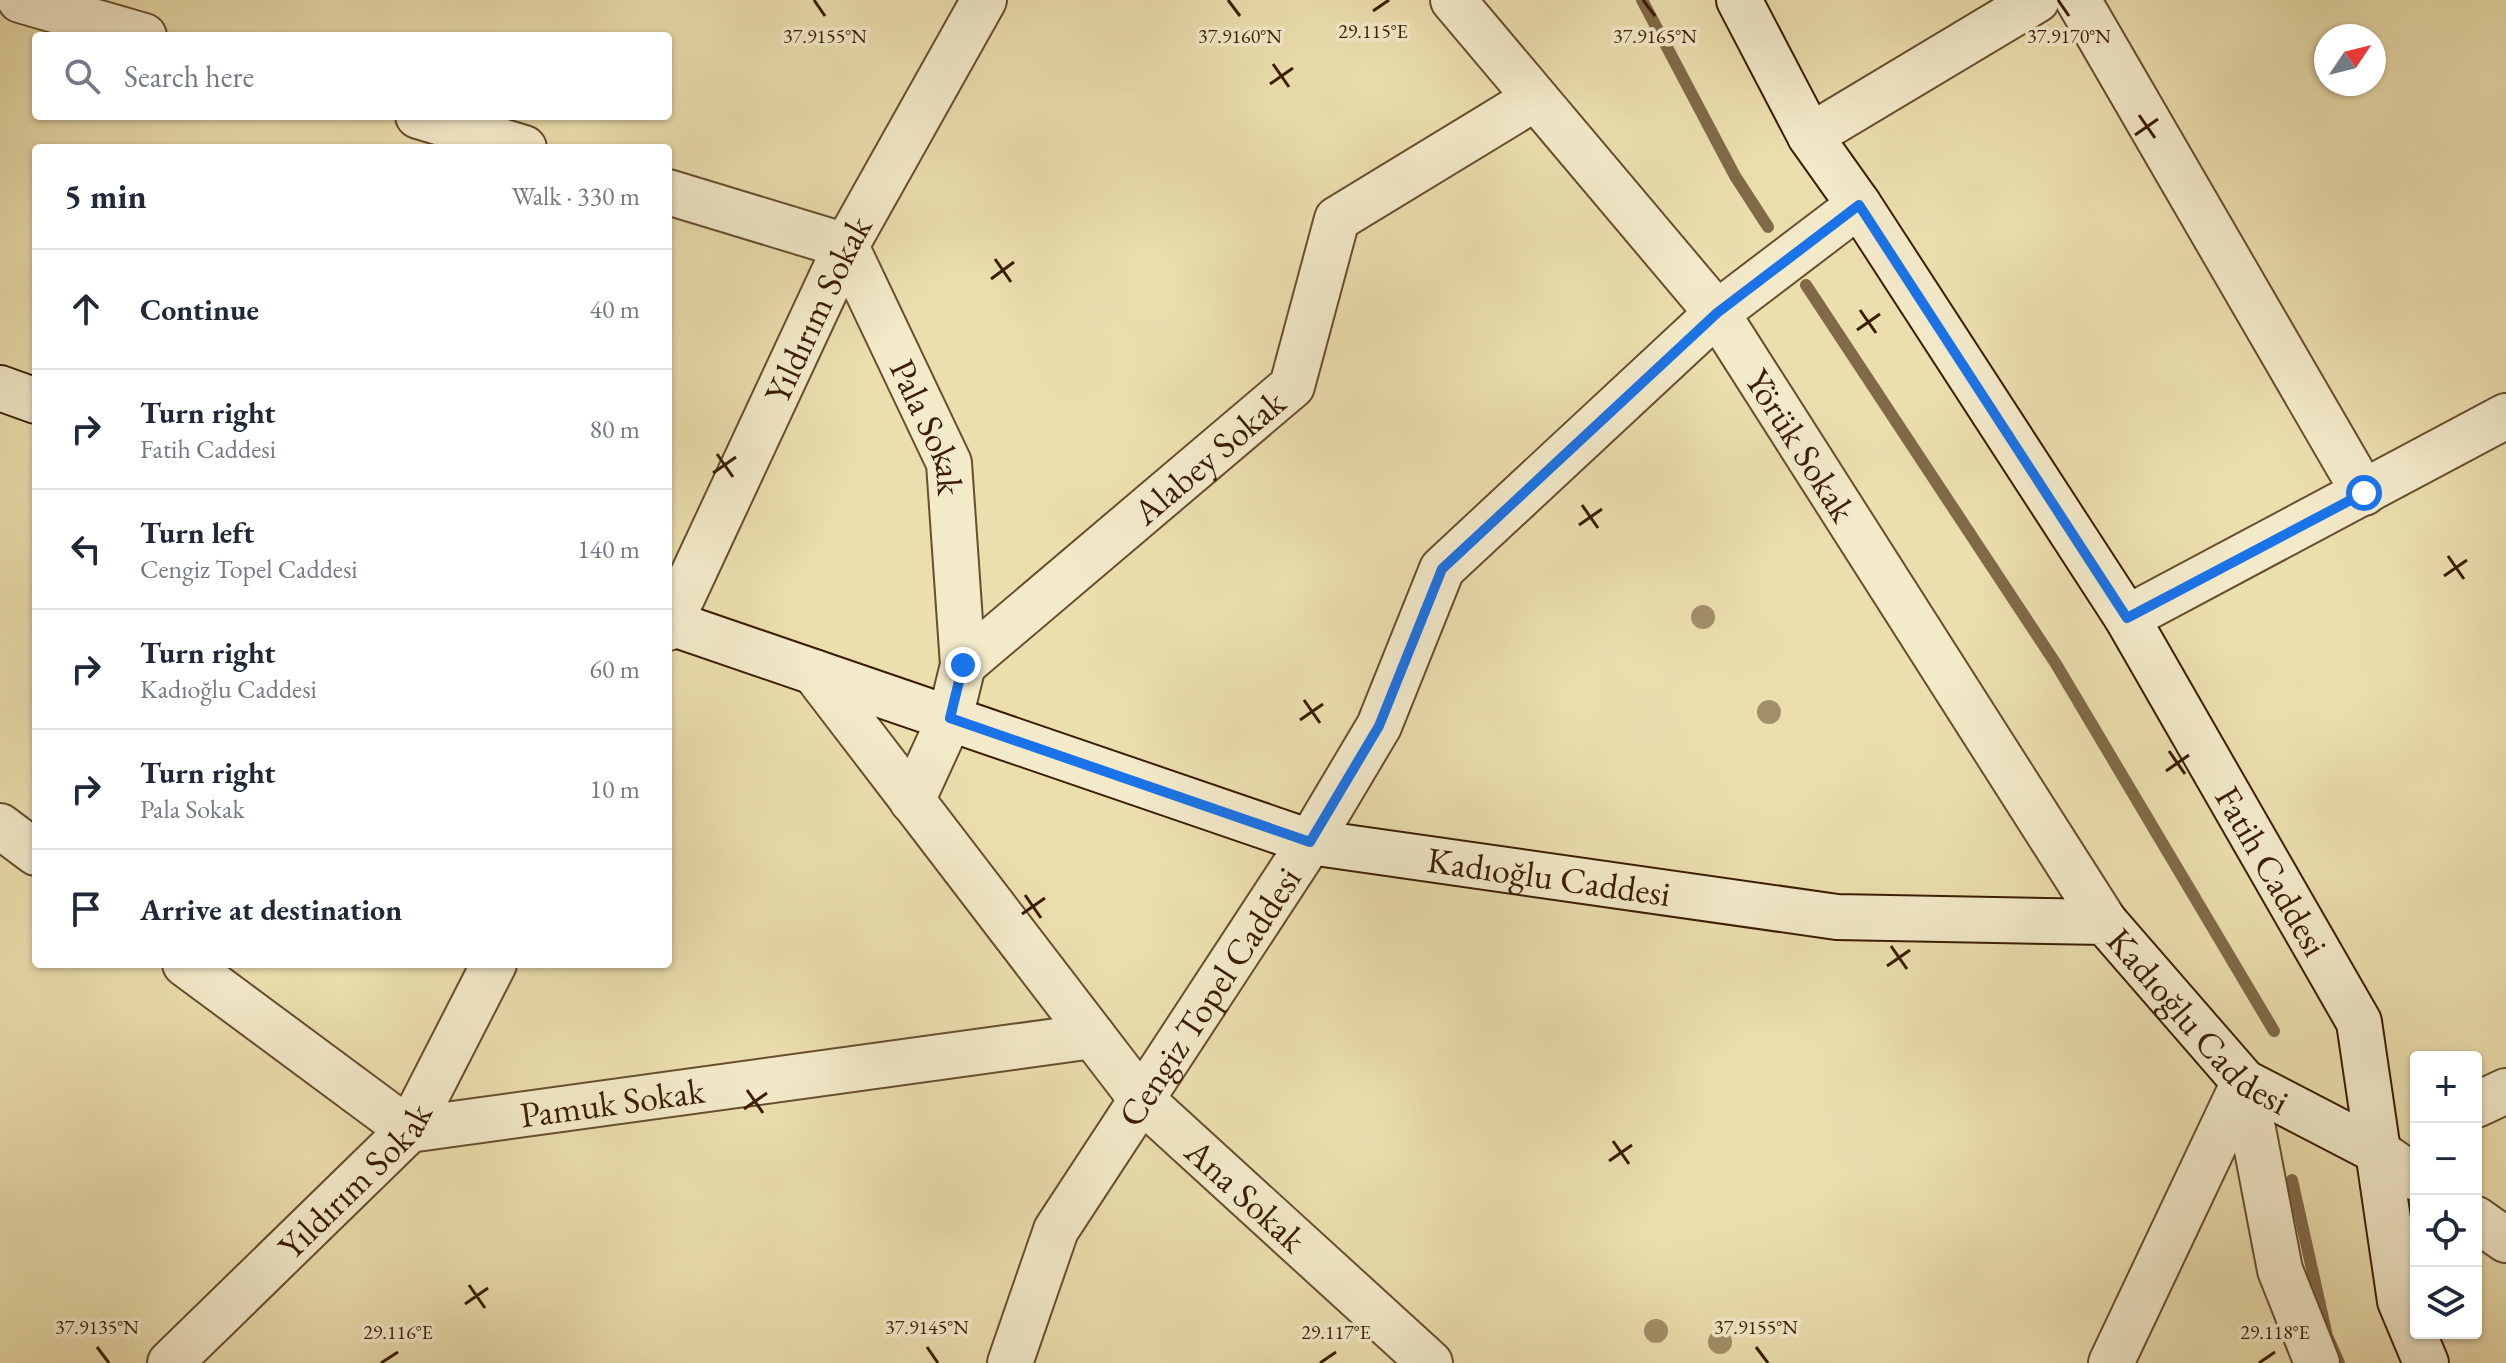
<!DOCTYPE html>
<html lang="en">
<head>
<meta charset="utf-8">
<style>
	body { margin:0; font-family:"EB Garamond",serif; background:#f6f6f7; color:#1f2937 }
	.controls { position:absolute; right:24px; bottom:24px; display:grid; overflow:hidden; border-radius:8px; box-shadow:0 2px 6px #0004 }
	.controls button { width:72px; height:72px; display:grid; place-items:center; padding:0; border:0; border-bottom:2px solid #e0e1e3; background:#fff; color:#1f2937; font:40px sans-serif }
	.compass { position:absolute; left:2314px; top:24px; width:72px; height:72px; border-radius:50%; background:#fff; box-shadow:0 2px 6px #0004; rotate:55deg }
	.stop { position:absolute; width:24px; height:24px; margin:-18px; border:6px solid #1a73e8; border-radius:50%; background:#fff }
	.stop.end { background:#1a73e8; border-color:#fff; box-shadow:0 2px 8px #0008 }
	.list { margin:0; padding:0; list-style:none }
	h2 { display:flex; justify-content:space-between; align-items:center; height:104px; margin:0; padding:0 32px; font-size:34px }
	h2 small { font-size:26px; font-weight:400; color:#747a83 }
	.list li { display:grid; grid-template-columns:52px 1fr auto; gap:24px; align-items:center; box-sizing:border-box; height:120px; padding:0 32px; border-top:2px solid #e0e1e3 }
	.list b { display:block; font-size:30px; white-space:nowrap }
	.list p { margin:0; font-size:26px; white-space:nowrap; color:#747a83 }
	.list em { font-size:26px; font-style:normal; color:#747a83 }
	.icon { flex:none; width:44px; height:44px; fill:none; stroke:currentColor; stroke-width:2; stroke-linecap:round; stroke-linejoin:round }
	.map { position:relative; flex:none; width:2506px; height:1363px; overflow:hidden }
	.search { position:absolute; background:#fff; box-shadow:0 2px 6px #0004; left:32px; top:32px; width:640px; height:88px; display:flex; align-items:center; gap:20px; box-sizing:border-box; padding:0 28px; border-radius:8px; color:#747a83; font-size:30px }
	.panel { position:absolute; background:#fff; box-shadow:0 2px 6px #0004; left:32px; top:144px; width:640px; height:824px; border-radius:8px }
	.map>svg:first-child { display:block }
	.lines { fill:none; stroke-linecap:round; stroke-linejoin:round }
	.stream { stroke:#806a47; stroke-width:12 }
	.street-casing { stroke:#664e2e; stroke-width:48 }
	.secondary-casing { stroke:#3a1d04; stroke-width:48 }
	.street { stroke:#f3eaca; stroke-width:44 }
	.secondary { stroke:#f3eaca; stroke-width:44 }
	.tree { fill:#a28f68 }
	.route { stroke:#1a73e8; stroke-width:10 }
	.ticks { fill:none; stroke:#3a1d04; stroke-width:3 }
	.labels { text-anchor:middle; stroke-width:7; stroke-linejoin:round; paint-order:stroke }
	.street-label { font-size:36px; fill:#3a1d04; stroke:#f3eaca }
	.ticks-label { font-size:20px; text-anchor:middle; fill:#3a1d04; stroke:#f3eaca; stroke-width:7; stroke-linejoin:round; paint-order:stroke }
</style>
</head>
<body>
<div class="map">
<svg width="2506" height="1363" viewBox="0 0 2506 1363">
	<rect width="100%" height="100%" fill="#ecdfae"/>
	<filter id="stains"><feTurbulence type="fractalNoise" baseFrequency=".0025" numOctaves="4"/><feColorMatrix values="0 0 0 0 .2 0 0 0 0 .09 0 0 0 0 .02 0 0 0 .5 -.17"/></filter>
	<radialGradient id="worn" r=".72"><stop offset=".6" stop-color="#630" stop-opacity="0"/><stop offset="1" stop-color="#630" stop-opacity=".3"/></radialGradient>
	<g class="lines">
		<g class="stream">
			<path d="M 1642,0 L 1735,176 L 1768,227"/>
			<path d="M 1806,285 L 2056,664 L 2274,1031"/>
			<path d="M 2292,1180 L 2327,1336 L 2339,1363"/>
		</g>
		<defs>
			<g id="street">
				<path d="M 20,0 L 144,36"/>
				<path id="s1" d="M 1453,0 L 1717,313 L 2105,922"/>
				<path d="M 2078,0 L 2364,493"/>
				<path d="M 418,116 L 524,148"/>
				<path d="M 1810,136 L 2037,0"/>
				<path id="s2" d="M 668,192 L 846,246 L 949,463 L 963,665 L 950,718 L 912,801"/>
				<path d="M 2127,618 L 2506,416"/>
				<path id="s3" d="M 668,628 L 846,246 L 984,0"/>
				<path id="s4" d="M 963,665 L 1292,386 L 1337,219 L 1534,99"/>
				<path id="s5" d="M 814,672 L 1142,1100 L 1430,1363"/>
				<path d="M 0,826 L 36,853"/>
				<path id="s6" d="M 185,964 L 409,1130 L 1093,1036"/>
				<path d="M 2244,1082 L 2280,1270 L 2317,1363"/>
				<path d="M 2476,1105 L 2506,1091"/>
				<path d="M 2377,1151 L 2416,1178"/>
				<path d="M 2476,1219 L 2506,1240"/>
				<path id="s7" d="M 170,1363 L 409,1130 L 494,964"/>
				<path id="s8" d="M 1010,1363 L 1056,1230 L 1310,842 L 1379,726 L 1442,569 L 1717,313 L 1859,205"/>
				<path d="M 2111,1363 L 2244,1082"/>
			</g>
			<g id="secondary">
				<path id="s9" d="M 1739,0 L 1810,136 L 1859,205 L 2127,618 L 2359,1022 L 2400,1301 L 2426,1363"/>
				<path d="M 0,388 L 36,401"/>
				<path id="s10" d="M 668,622 L 1310,842 L 1837,917 L 2105,922 L 2244,1082 L 2377,1151"/>
			</g>
		</defs>
		<use href="#street" class="street-casing"/>
		<use href="#secondary" class="secondary-casing"/>
		<use href="#street" class="street"/>
		<use href="#secondary" class="secondary"/>
	</g>
	<g class="tree">
		<circle cx="1703" cy="617" r="12"/>
		<circle cx="1769" cy="712" r="12"/>
		<circle cx="1656" cy="1331" r="12"/>
		<circle cx="1720" cy="1342" r="12"/>
	</g>
	<g class="lines">
		<path class="route" d="M 963,665 L 950,718 L 1310,842 L 1379,726 L 1442,569 L 1717,313 L 1859,205 L 2127,618 L 2364,493"/>
	</g>
	<path class="ticks" d="M 814,0 L 825,16M 1228,0 L 1240,16M 1643,0 L 1655,16M 2058,0 L 2069,16M 1373,11 L 1389,0M 1273,64 L 1289,87M 1270,84 L 1293,68M 2139,115 L 2155,138M 2135,135 L 2158,119M 995,259 L 1011,282M 991,279 L 1014,262M 1860,310 L 1876,333M 1857,330 L 1880,314M 717,454 L 733,477M 713,473 L 736,457M 1582,505 L 1598,528M 1579,525 L 1602,509M 2448,556 L 2464,579M 2444,576 L 2467,560M 1304,700 L 1320,723M 1300,720 L 1323,704M 2169,751 L 2185,774M 2166,771 L 2189,755M 1025,895 L 1041,918M 1022,914 L 1045,898M 1891,946 L 1907,969M 1887,966 L 1910,950M 747,1090 L 763,1113M 744,1109 L 767,1093M 1613,1141 L 1629,1164M 1609,1161 L 1632,1145M 469,1285 L 485,1308M 465,1304 L 488,1288M 97,1347 L 109,1363M 927,1347 L 938,1363M 1756,1347 L 1768,1363M 381,1363 L 398,1352M 1320,1363 L 1336,1352M 2259,1363 L 2275,1352"/>
	<g class="labels">
		<g class="street-label">
			<text dy="13" stroke="none"><textPath href="#s3" startOffset="352">Yıldırım Sokak</textPath></text>
			<text dy="13" stroke="none"><textPath href="#s2" startOffset="386">Pala Sokak</textPath></text>
			<text dy="13" stroke="none"><textPath href="#s1" startOffset="566">Yörük Sokak</textPath></text>
			<text dy="13" stroke="none"><textPath href="#s4" startOffset="322">Alabey Sokak</textPath></text>
			<text dy="13" stroke="none"><textPath href="#s9" startOffset="1022">Fatih Caddesi</textPath></text>
			<text dy="13" stroke="none"><textPath href="#s10" startOffset="920">Kadıoğlu Caddesi</textPath></text>
			<text dy="13" stroke="none"><textPath href="#s8" startOffset="420">Cengiz Topel Caddesi</textPath></text>
			<text dy="13" stroke="none"><textPath href="#s10" startOffset="1616">Kadıoğlu Caddesi</textPath></text>
			<text dy="13" stroke="none"><textPath href="#s6" startOffset="484">Pamuk Sokak</textPath></text>
			<text dy="13" stroke="none"><textPath href="#s7" startOffset="260">Yıldırım Sokak</textPath></text>
			<text dy="13" stroke="none"><textPath href="#s5" startOffset="680">Ana Sokak</textPath></text>
		</g>
	</g>
	<g class="ticks-label">
		<text x="1373" y="38">29.115°E</text>
		<text x="825" y="43">37.9155°N</text>
		<text x="1240" y="43">37.9160°N</text>
		<text x="1655" y="43">37.9165°N</text>
		<text x="2069" y="43">37.9170°N</text>
		<text x="97" y="1334">37.9135°N</text>
		<text x="927" y="1334">37.9145°N</text>
		<text x="1756" y="1334">37.9155°N</text>
		<text x="398" y="1339">29.116°E</text>
		<text x="1336" y="1339">29.117°E</text>
		<text x="2275" y="1339">29.118°E</text>
	</g>
	<rect width="100%" height="100%" filter="url(#stains)"/>
	<rect width="100%" height="100%" fill="url(#worn)"/>
</svg>
<div class="controls">
<button>+</button>
<button>−</button>
<button><svg class="icon" aria-label="locate" viewBox="0 0 24 24"><circle cx="12" cy="12" r="6"/><path d="M12 2v4M12 18v4M2 12h4M18 12h4"/></svg></button>
<button><svg class="icon" aria-label="layers" viewBox="0 0 24 24"><path d="M12 4l9 5-9 5-9-5zM3 14l9 5 9-5"/></svg></button>
</div>
<svg class="compass" viewBox="-18 -18 36 36"><path d="M0-13l5 13h-10z" fill="#e53935"/><path d="M0 13l5-13h-10z" fill="#747a83"/></svg>
<div class="stop" style="left:2364px;top:493px"></div>
<div class="stop end" style="left:963px;top:665px"></div>
<div class="search"><svg class="icon" aria-label="search" viewBox="0 0 24 24"><circle cx="10" cy="10" r="6"/><path d="M15 15l6 6"/></svg>Search here</div>
<section class="panel">
<h2>5 min<small>Walk · 330 m</small></h2>
<ul class="list">
<li><svg class="icon" aria-label="ahead" viewBox="0 0 24 24"><path d="M12 20V5M6 11l6-6 6 6"/></svg><div><b>Continue</b></div><em>40 m</em></li>
<li><svg class="icon" aria-label="right" viewBox="0 0 24 24"><path d="M7 20v-9h11M14 6l5 5-5 5"/></svg><div><b>Turn right</b><p>Fatih Caddesi</p></div><em>80 m</em></li>
<li><svg class="icon" aria-label="left" viewBox="0 0 24 24"><path d="M17 20v-9H6M10 6l-5 5 5 5"/></svg><div><b>Turn left</b><p>Cengiz Topel Caddesi</p></div><em>140 m</em></li>
<li><svg class="icon" aria-label="right" viewBox="0 0 24 24"><path d="M7 20v-9h11M14 6l5 5-5 5"/></svg><div><b>Turn right</b><p>Kadıoğlu Caddesi</p></div><em>60 m</em></li>
<li><svg class="icon" aria-label="right" viewBox="0 0 24 24"><path d="M7 20v-9h11M14 6l5 5-5 5"/></svg><div><b>Turn right</b><p>Pala Sokak</p></div><em>10 m</em></li>
<li><svg class="icon" aria-label="arrive" viewBox="0 0 24 24"><path d="M6 21V4h12l-3 4 3 4H6"/></svg><div><b>Arrive at destination</b></div></li>
</ul>
</section>
</div>
</body>
</html>
